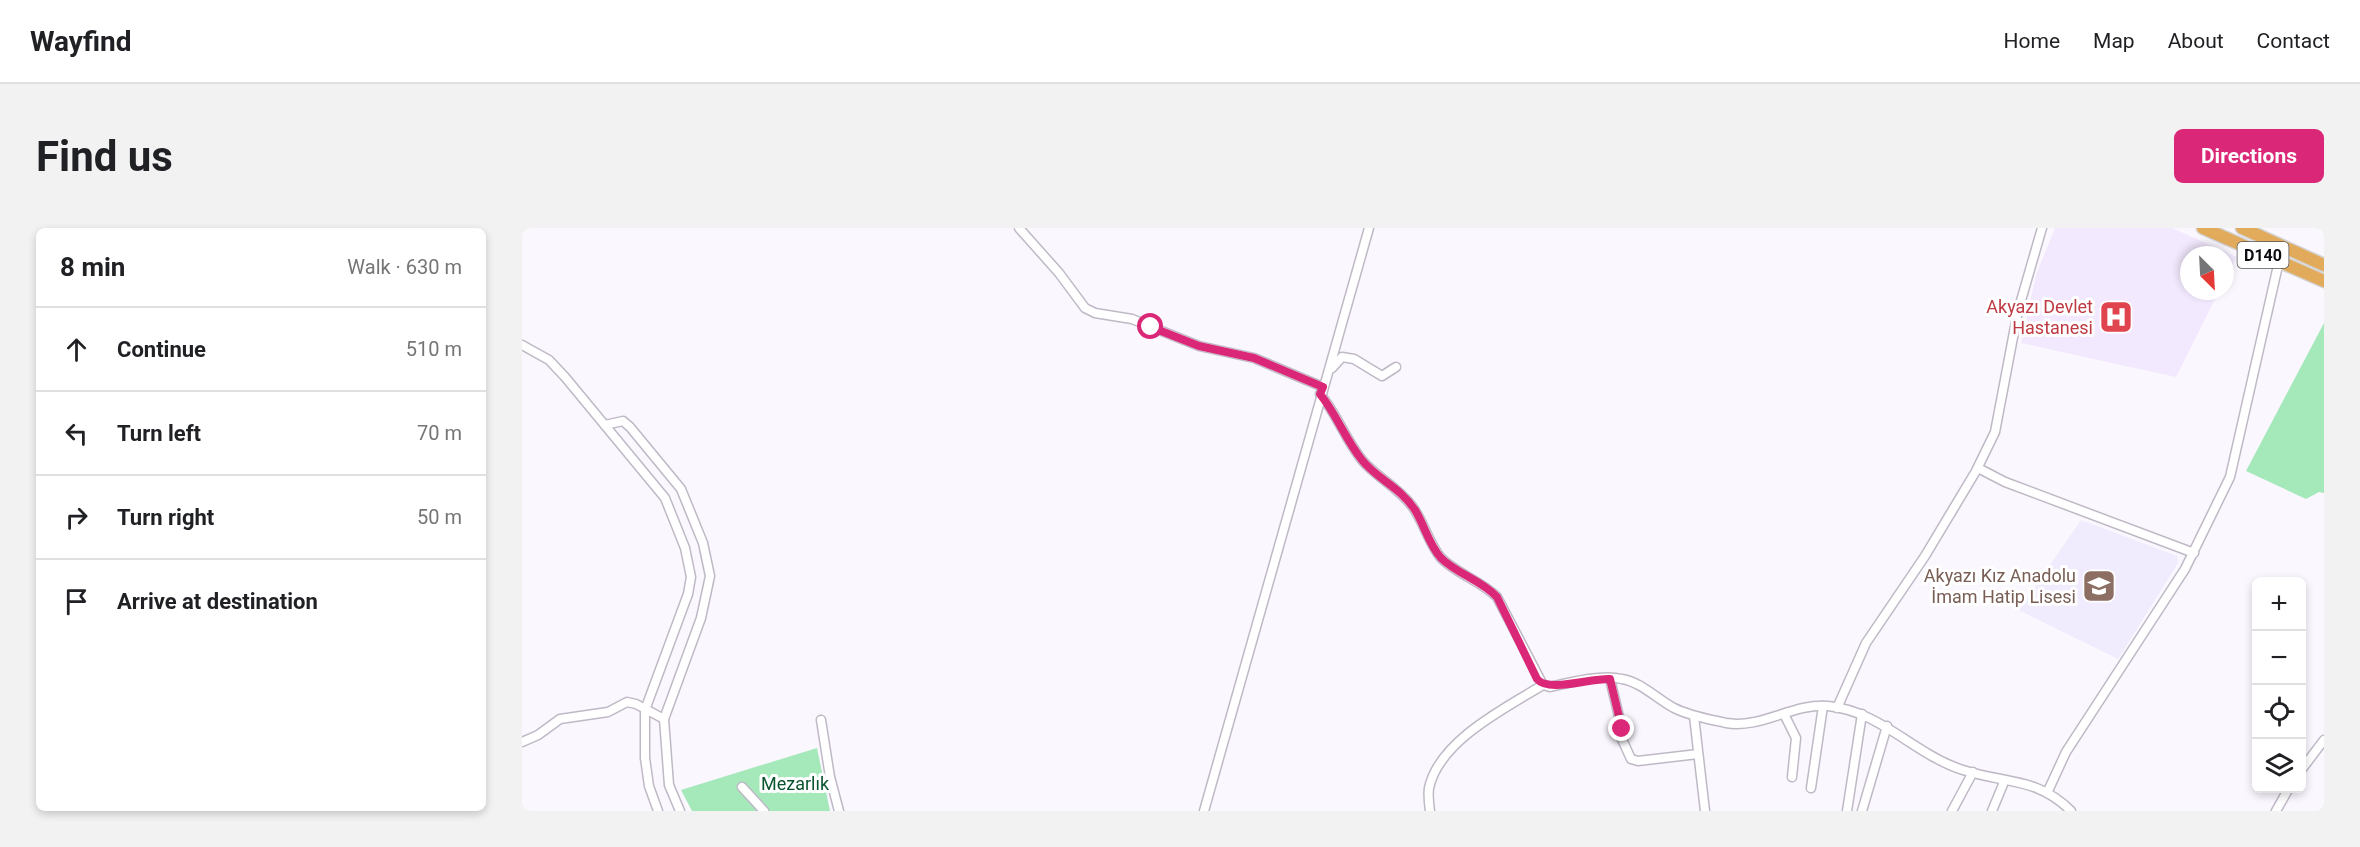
<!DOCTYPE html>
<html lang="en">
<head>
<meta charset="utf-8">
<style>
	body { margin:0; font-family:Roboto,sans-serif; background:#f2f2f2; color:#202124 }
	.controls { position:absolute; right:18px; bottom:18px; display:grid; overflow:hidden; border-radius:9px; box-shadow:0 3px 9px #0003 }
	.controls button { width:54px; height:54px; display:grid; place-items:center; padding:0; border:0; border-bottom:2px solid #e0e0e0; background:#fff; color:#202124; font:30px sans-serif }
	.compass { position:absolute; left:1658px; top:18px; width:54px; height:54px; border-radius:50%; background:#fff; box-shadow:0 3px 9px #0003; rotate:156deg }
	.stop { position:absolute; width:18px; height:18px; margin:-14px; border:4px solid #db2777; border-radius:50%; background:#fff }
	.stop.end { background:#db2777; border-color:#fff; box-shadow:0 2px 6px #0008 }
	.list { margin:0; padding:0; list-style:none }
	h2 { display:flex; justify-content:space-between; align-items:center; height:78px; margin:0; padding:0 24px; font-size:26px }
	h2 small { font-size:20px; font-weight:400; color:#757577 }
	.list li { display:grid; grid-template-columns:39px 1fr auto; gap:18px; align-items:center; box-sizing:border-box; height:84px; padding:0 24px; border-top:2px solid #e0e0e0 }
	.list b { display:block; font-size:22px; white-space:nowrap }
	.list em { font-size:20px; font-style:normal; color:#757577 }
	.icon { flex:none; width:33px; height:33px; fill:none; stroke:currentColor; stroke-width:2; stroke-linecap:round; stroke-linejoin:round }
	.map { position:relative; flex:none; width:1802px; height:583px; overflow:hidden; border-radius:9px }
	header { display:flex; align-items:center; gap:36px; box-sizing:border-box; height:84px; padding:0 30px; background:#fff; border-bottom:2px solid #e0e0e0 }
	header strong { font-size:28px }
	nav { display:flex; gap:33px; margin-inline-start:auto; font-size:21px }
	.intro { display:flex; align-items:center; justify-content:space-between; box-sizing:border-box; height:144px; padding:0 36px }
	h1 { margin:0; font-size:42px }
	.button { padding:15px 27px; border-radius:9px; background:#db2777; color:#fff; font-size:21px; font-weight:700 }
	main { display:flex; gap:36px; padding:0 36px }
	aside { flex:1; background:#fff; border-radius:9px; box-shadow:0 3px 9px #0003 }
	.map>svg:first-child { display:block }
	.built { fill:#f3e9fe }
	.education { fill:#f0ebfd }
	.green { fill:#a5e8ba }
	.lines { fill:none; stroke-linecap:round; stroke-linejoin:round }
	.minor-casing { stroke:#bfb9c6; stroke-width:11 }
	.highway-casing { stroke:#d4d3d4; stroke-width:15 }
	.minor { stroke:#fff; stroke-width:8 }
	.highway { stroke:#e2ab5b; stroke-width:12 }
	.route { stroke:#db2777; stroke-width:8 }
	.labels { text-anchor:middle; stroke-width:6; stroke-linejoin:round; paint-order:stroke }
	.shield { fill:#fff; stroke:#565558; stroke-width:1.5 }
	.shield-label { font-size:16px; font-weight:bold; fill:#0e0c11 }
	.health-label { font-size:18px; fill:#be3a42; stroke:#fff; text-anchor:end }
	.education-label { font-size:18px; fill:#785e54; stroke:#fff; text-anchor:end }
	.park-label { font-size:18px; fill:#0a542e; stroke:#fff }
</style>
</head>
<body>
<header>
<strong>Wayfind</strong>
<nav><a>Home</a><a>Map</a><a>About</a><a>Contact</a></nav>
</header>
<div class="intro"><h1>Find us</h1><a class="button">Directions</a></div>
<main>
<aside>
<h2>8 min<small>Walk · 630 m</small></h2>
<ul class="list">
<li><svg class="icon" aria-label="ahead" viewBox="0 0 24 24"><path d="M12 20V5M6 11l6-6 6 6"/></svg><div><b>Continue</b></div><em>510 m</em></li>
<li><svg class="icon" aria-label="left" viewBox="0 0 24 24"><path d="M17 20v-9H6M10 6l-5 5 5 5"/></svg><div><b>Turn left</b></div><em>70 m</em></li>
<li><svg class="icon" aria-label="right" viewBox="0 0 24 24"><path d="M7 20v-9h11M14 6l5 5-5 5"/></svg><div><b>Turn right</b></div><em>50 m</em></li>
<li><svg class="icon" aria-label="arrive" viewBox="0 0 24 24"><path d="M6 21V4h12l-3 4 3 4H6"/></svg><div><b>Arrive at destination</b></div></li>
</ul>
</aside>
<div class="map">
<svg width="1802" height="583" viewBox="0 0 1802 583">
	<rect width="100%" height="100%" fill="#faf7ff"/>
	<path class="built" d="M 1533,0 L 1650,0 L 1715,29 L 1703,52 L 1703,27 L 1667,27 L 1667,63 L 1697,63 L 1654,149 L 1499,115 L 1514,47 Z"/>
	<path class="education" d="M 1559,292 L 1655,328 L 1656,335 L 1596,431 L 1497,382 Z"/>
	<g class="green">
		<path d="M 1802,95 L 1802,265 L 1797,264 L 1784,271 L 1724,243 Z"/>
		<path d="M 295,520 L 308,583 L 170,583 L 159,562 Z"/>
	</g>
	<g class="lines">
		<defs>
			<g id="minor">
				<path d="M 497,0 L 537,45 L 563,80 L 573,85 L 610,91 L 677,118 L 732,130 L 801,159"/>
				<path d="M 0,117 L 27,132 L 43,149 L 143,270 L 163,320 L 169,349 L 166,366 L 123,482 L 123,530 L 127,558 L 136,583"/>
				<path d="M 810,140 L 820,129 L 832,131 L 860,148 L 874,139"/>
				<path d="M 798,166 C 815,186 823,211 840,232 C 854,249 875,258 890,278 C 902,294 906,314 919,330 C 935,346 959,353 975,369 L 1021,457 L 1028,459 C 1049,454 1080,446 1100,451 C 1119,454 1135,471 1152,480 C 1168,488 1186,491 1204,495 C 1240,501 1271,475 1306,478 C 1359,483 1393,527 1441,542 C 1484,556 1515,549 1549,583"/>
				<path d="M 83,197 L 101,193 L 108,199 L 159,261 L 181,315 L 188,348 L 179,390 L 142,491 L 147,557 L 158,583"/>
				<path d="M 1456,240 L 1483,254 L 1672,325"/>
				<path d="M 1088,451 L 1100,501 L 1099,509 L 1109,531 L 1116,533 L 1176,526"/>
				<path d="M 1315,480 L 1344,415 L 1403,328 L 1454,243 L 1473,204 L 1496,83 L 1520,0"/>
				<path d="M 1262,486 L 1274,510 L 1270,549"/>
				<path d="M 1172,488 L 1183,583"/>
				<path d="M 299,492 L 308,549 L 317,583"/>
				<path d="M 0,514 L 16,507 L 38,491 L 86,484 L 105,474 L 114,476 L 142,491"/>
				<path d="M 1780,541 L 1802,512"/>
				<path d="M 220,559 L 242,583"/>
				<path d="M 1289,560 L 1301,478"/>
				<path d="M 1526,563 L 1544,524 L 1663,341 L 1708,249 L 1757,33"/>
				<path d="M 682,583 L 847,0"/>
				<path d="M 908,583 C 907,576 906,567 907,560 C 917,513 983,480 1021,457"/>
				<path d="M 1325,583 L 1340,486"/>
				<path d="M 1340,583 L 1365,498"/>
				<path d="M 1430,583 L 1451,544"/>
				<path d="M 1470,583 L 1482,554"/>
				<path d="M 1754,583 L 1767,560"/>
			</g>
			<g id="highway">
				<path d="M 1681,0 L 1802,53"/>
				<path d="M 1720,0 L 1802,37"/>
			</g>
		</defs>
		<use href="#minor" class="minor-casing"/>
		<use href="#highway" class="highway-casing"/>
		<use href="#minor" class="minor"/>
		<use href="#highway" class="highway"/>
	</g>
	<g class="lines">
		<path class="route" d="M 629,99 L 677,118 L 732,130 L 801,159 L 798,166 C 815,187 823,211 840,232 C 855,251 878,259 893,282 C 903,298 906,315 919,330 C 935,346 959,352 975,369 L 1015,451 C 1027,465 1068,450 1088,451 L 1100,501"/>
	</g>
	<defs>
		<symbol id="hospital-square" viewBox="-11 -11 22 22"><rect x="-9" y="-9" width="18" height="18" rx="4" fill="#e0444e" stroke="#fff"/><path d="M-5-5h3v3.5h4V-5h3V5h-3V1.5h-4V5h-3Z" fill="#fff"/></symbol>
		<symbol id="school-square" viewBox="-11 -11 22 22"><rect x="-9" y="-9" width="18" height="18" rx="4" fill="#8d6e63" stroke="#fff"/><path d="M0-5L7-2L0 1L-7-2ZM-4 1L0 2.5L4 1V4Q0 6-4 4Z" fill="#fff"/></symbol>
	</defs>
	<g fill-rule="evenodd">
		<use href="#hospital-square" x="1575" y="70" width="38" height="38"/>
		<use href="#school-square" x="1558" y="339" width="38" height="38"/>
	</g>
	<g class="labels">
		<rect class="shield" x="1715.5" y="14" width="51" height="26" rx="4.5"/>
		<g class="shield-label">
			<text x="1741" y="33">D140</text>
		</g>
		<g class="health-label">
			<text x="1571" y="85">Akyazı Devlet<tspan x="1571" dy="21">Hastanesi</tspan></text>
		</g>
		<g class="education-label">
			<text x="1554" y="354">Akyazı Kız Anadolu<tspan x="1554" dy="21">İmam Hatip Lisesi</tspan></text>
		</g>
		<g class="park-label">
			<text x="273" y="562">Mezarlık</text>
		</g>
	</g>
</svg>
<div class="controls">
<button>+</button>
<button>−</button>
<button><svg class="icon" aria-label="locate" viewBox="0 0 24 24"><circle cx="12" cy="12" r="6"/><path d="M12 2v4M12 18v4M2 12h4M18 12h4"/></svg></button>
<button><svg class="icon" aria-label="layers" viewBox="0 0 24 24"><path d="M12 4l9 5-9 5-9-5zM3 14l9 5 9-5"/></svg></button>
</div>
<svg class="compass" viewBox="-18 -18 36 36"><path d="M0-13l5 13h-10z" fill="#e53935"/><path d="M0 13l5-13h-10z" fill="#757577"/></svg>
<div class="stop" style="left:629px;top:99px"></div>
<div class="stop end" style="left:1100px;top:501px"></div>
</div>
</main>
</body>
</html>
